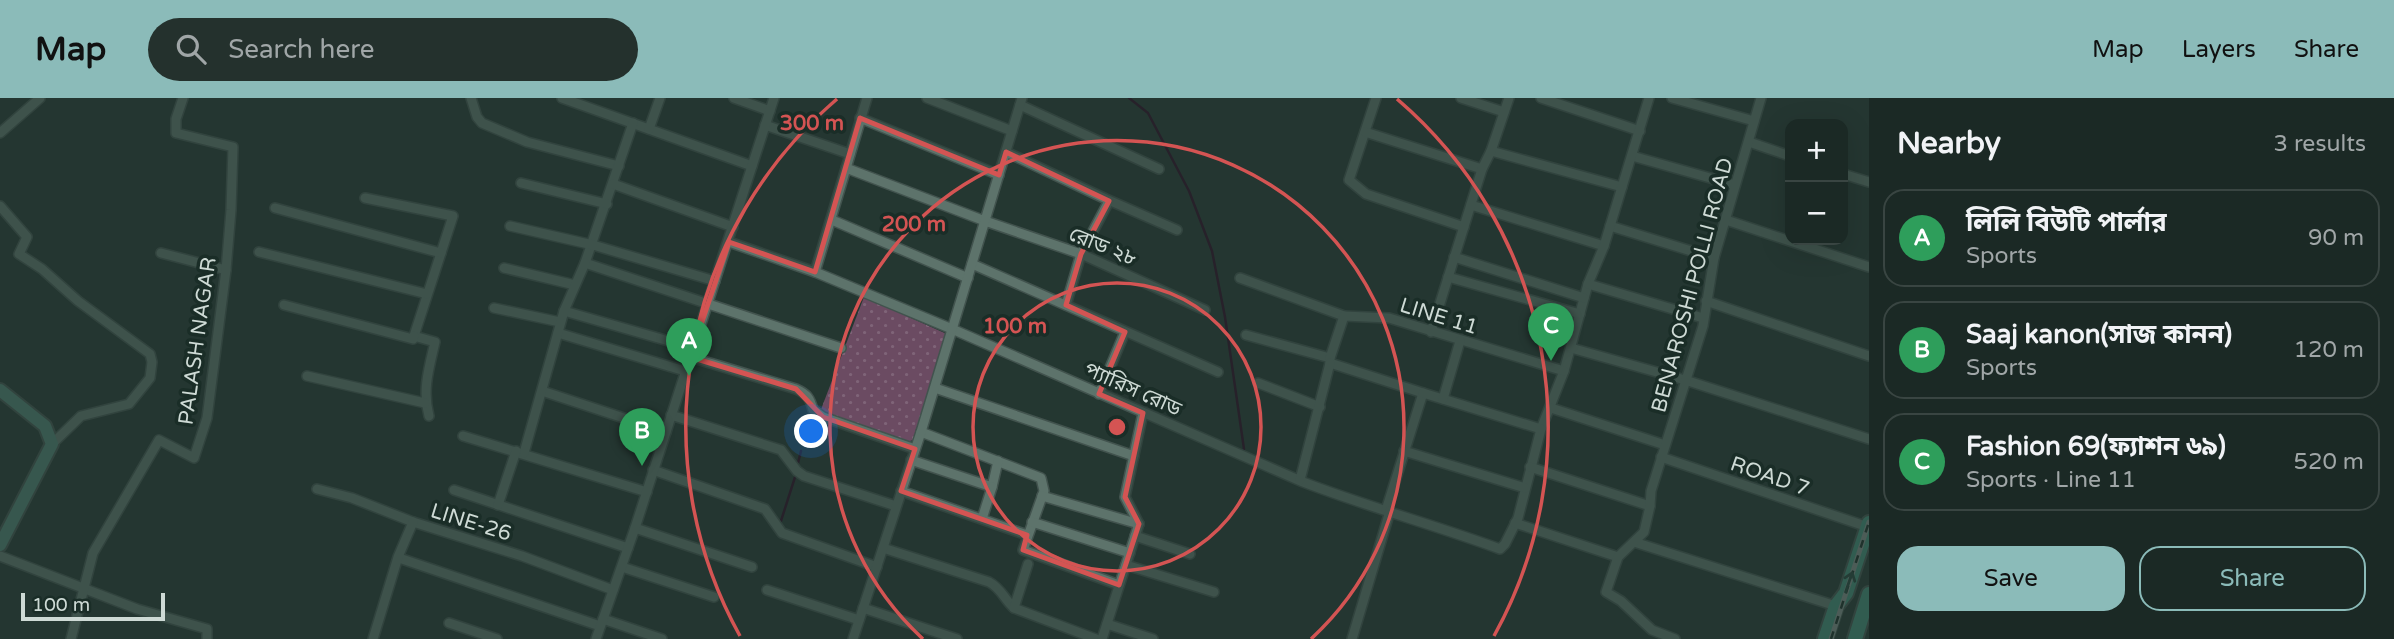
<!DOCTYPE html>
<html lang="en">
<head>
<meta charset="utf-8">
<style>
	body { margin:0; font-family:"Varela Round","Noto Sans Bengali",sans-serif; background:#24312d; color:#f1f3f6 }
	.controls { position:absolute; right:21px; top:21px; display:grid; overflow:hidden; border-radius:14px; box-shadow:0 7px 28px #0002 }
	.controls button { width:63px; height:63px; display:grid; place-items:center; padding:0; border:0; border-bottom:2px solid #394542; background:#1b2925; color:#f1f3f6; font:35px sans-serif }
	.scale { position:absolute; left:21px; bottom:18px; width:144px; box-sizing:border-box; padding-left:7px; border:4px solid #cedad5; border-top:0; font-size:19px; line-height:24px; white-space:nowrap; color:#cedad5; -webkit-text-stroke:5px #1a2d27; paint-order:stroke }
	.you { position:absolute; left:812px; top:334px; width:24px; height:24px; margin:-18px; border:5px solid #fff; border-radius:50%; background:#1a73e8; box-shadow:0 0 0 10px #1a73e833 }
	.badge { display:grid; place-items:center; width:46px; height:46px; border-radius:50%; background:#8bbbb9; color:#fff; font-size:23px; font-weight:700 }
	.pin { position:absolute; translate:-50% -58px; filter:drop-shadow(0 2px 4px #0008) }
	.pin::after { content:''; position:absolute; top:37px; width:24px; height:21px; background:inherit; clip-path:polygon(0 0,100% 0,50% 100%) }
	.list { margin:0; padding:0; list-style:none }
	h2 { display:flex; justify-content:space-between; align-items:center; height:91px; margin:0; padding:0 28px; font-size:30px }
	h2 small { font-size:23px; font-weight:400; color:#a0a6a7 }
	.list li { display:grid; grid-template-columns:46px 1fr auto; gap:21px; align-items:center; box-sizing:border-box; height:98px; margin:0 14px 14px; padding:0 14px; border:2px solid #394542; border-radius:21px }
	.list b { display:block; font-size:26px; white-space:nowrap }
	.list p { margin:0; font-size:23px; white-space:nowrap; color:#a0a6a7 }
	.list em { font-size:23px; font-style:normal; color:#a0a6a7 }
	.actions { display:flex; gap:14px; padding:21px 28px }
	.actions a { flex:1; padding:16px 0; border:2px solid #8bbbb9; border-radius:21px; text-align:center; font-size:24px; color:#8bbbb9 }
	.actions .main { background:#8bbbb9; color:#111 }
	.icon { flex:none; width:38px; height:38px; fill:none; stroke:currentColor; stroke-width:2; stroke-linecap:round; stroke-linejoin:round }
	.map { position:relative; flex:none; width:1869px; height:541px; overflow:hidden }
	header { display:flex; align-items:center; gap:42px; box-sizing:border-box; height:98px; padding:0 35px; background:#8bbbb9; color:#111 }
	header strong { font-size:33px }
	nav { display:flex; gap:38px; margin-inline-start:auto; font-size:24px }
	.search { width:490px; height:63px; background:#24312d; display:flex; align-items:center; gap:18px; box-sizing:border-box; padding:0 24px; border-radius:38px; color:#a0a6a7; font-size:26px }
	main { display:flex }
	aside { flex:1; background:#1b2925 }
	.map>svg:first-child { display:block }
	.grass { fill:url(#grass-dots) }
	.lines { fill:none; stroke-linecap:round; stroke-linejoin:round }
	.stream { stroke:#2a0823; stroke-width:2.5 }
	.street-casing { stroke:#42534e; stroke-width:12 }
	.secondary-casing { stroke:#42534e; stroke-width:16 }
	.primary-casing { stroke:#42534e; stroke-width:18 }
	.street { stroke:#5d736b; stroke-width:9 }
	.secondary { stroke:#4e7f71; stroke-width:12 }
	.primary { stroke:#408b77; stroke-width:14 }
	.rail-casing { stroke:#7c8b86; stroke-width:5 }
	.rail { stroke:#1a2d27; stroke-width:2.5; stroke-dasharray:8; stroke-linecap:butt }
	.oneway { stroke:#24443b }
	.marked { fill:none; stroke:#d45453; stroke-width:5; stroke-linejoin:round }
	.ring { fill:none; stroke:#d45453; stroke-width:3.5 }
	.labels { text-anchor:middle; stroke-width:7; stroke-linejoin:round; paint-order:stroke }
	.street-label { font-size:21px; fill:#cedad5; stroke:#1a2d27 }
	.centre { fill:#d45453; stroke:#1a2d27; stroke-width:3.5 }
	.ring-label { font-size:21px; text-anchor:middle; font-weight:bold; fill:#d45453; stroke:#1a2d27; stroke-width:7; stroke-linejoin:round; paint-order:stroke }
</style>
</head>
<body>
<header>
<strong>Map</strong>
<div class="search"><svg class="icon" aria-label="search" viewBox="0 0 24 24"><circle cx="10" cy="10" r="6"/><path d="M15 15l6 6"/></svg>Search here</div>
<nav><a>Map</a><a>Layers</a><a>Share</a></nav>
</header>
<main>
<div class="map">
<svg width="1869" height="541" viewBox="0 0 1869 541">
	<defs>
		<pattern id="grass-dots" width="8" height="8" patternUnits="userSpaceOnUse" patternTransform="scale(1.75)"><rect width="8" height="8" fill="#6b4b62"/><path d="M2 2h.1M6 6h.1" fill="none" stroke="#7f6478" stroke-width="1.8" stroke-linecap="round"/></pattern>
	</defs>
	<rect width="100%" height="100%" fill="#243731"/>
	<path class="grass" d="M 864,199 L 949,237 L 913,342 L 907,344 L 820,314 Z"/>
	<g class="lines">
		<g class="stream">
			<path d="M 1129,0 L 1148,15 L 1189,93 L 1212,153 L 1225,219 L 1244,351"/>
			<path d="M 797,369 L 801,353"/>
			<path d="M 780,426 L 796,376"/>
		</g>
		<defs>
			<g id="street">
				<path d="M 471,0 L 477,19 L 482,25 L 527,44 L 619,68"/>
				<path d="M 562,0 L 752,68"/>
				<path d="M 734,0 L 770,13"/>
				<path d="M 927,0 L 1012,33"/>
				<path d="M 1376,0 L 1349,82 L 1366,96 L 1464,129"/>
				<path d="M 1461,0 L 1504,14"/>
				<path d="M 1541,0 L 1640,33"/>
				<path d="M 1672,0 L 1754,23"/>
				<path d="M 1020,7 L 1159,71"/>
				<path d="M 860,20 L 999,77"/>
				<path d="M 633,25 L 585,165 L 841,250"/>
				<path d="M 765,27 L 850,56"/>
				<path d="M 649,31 L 660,0"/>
				<path d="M 1365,34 L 1482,71"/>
				<path d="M 0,35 L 40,0"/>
				<path d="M 1749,44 L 1790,58"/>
				<path d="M 1491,53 L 1622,89"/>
				<path d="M 1006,54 L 1106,101 L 1177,132"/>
				<path d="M 1632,58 L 1735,87"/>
				<path d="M 846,70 L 985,123 L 1081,156 L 1205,212"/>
				<path d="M 1843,76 L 1869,84"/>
				<path d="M 521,85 L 607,106"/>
				<path d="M 613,86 L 733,129"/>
				<path d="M 365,100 L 453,118 L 414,238 L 435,244 C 429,270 422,292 429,318"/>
				<path d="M 1471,107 L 1604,148"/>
				<path d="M 0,108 L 27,139 L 19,156 L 42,171 L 78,203 L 150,256 L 152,264 L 150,280 L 129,306 L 81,318 L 52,346"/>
				<path d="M 275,110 L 441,155"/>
				<path d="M 832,122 L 968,180"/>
				<path d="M 1726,122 L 1869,169"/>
				<path d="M 510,128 L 593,147 L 715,183"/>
				<path d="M 1610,128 L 1714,160"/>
				<path d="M 729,144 L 815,174 L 952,231 L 1303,384 C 1368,409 1435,427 1500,451 L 1505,446 L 1518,420 L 1541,331 L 1564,273 L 1588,186 L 1604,148 L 1649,0"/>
				<path d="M 259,154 L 427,196"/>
				<path d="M 161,155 L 226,172"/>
				<path d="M 1454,159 L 1584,200"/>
				<path d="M 972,166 L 1218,274"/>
				<path d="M 504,170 L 575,187"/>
				<path d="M 815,174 L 867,0"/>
				<path d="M 1448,179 L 1580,216"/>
				<path d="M 1240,180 L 1344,218"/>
				<path d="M 1588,186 L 1703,220"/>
				<path d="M 1706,203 L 1869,258"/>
				<path d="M 284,207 L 413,241 L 414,238"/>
				<path d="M 1066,207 L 1081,156 L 1109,103"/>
				<path d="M 494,210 L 560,224"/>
				<path d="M 564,213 L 693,250"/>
				<path d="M 1431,234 L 1482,71 L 1491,53 L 1509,0"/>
				<path d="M 558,235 L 685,273"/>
				<path d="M 1246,237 L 1330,260 L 1330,265 L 1423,295 L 1386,412"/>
				<path d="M 1571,250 L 1685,282 L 1869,341"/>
				<path d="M 690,259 L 796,291 C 807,296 810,300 813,312 L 823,319 L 915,351"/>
				<path d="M 1330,260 L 1344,218 L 1389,220 L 1564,273"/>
				<path d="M 307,278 L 425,305"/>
				<path d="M 1258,285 L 1320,309"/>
				<path d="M 935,290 L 1134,358"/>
				<path d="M 542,293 L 666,334"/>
				<path d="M 1423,295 L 1541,331"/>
				<path d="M 1099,296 L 1125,234"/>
				<path d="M 1443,301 L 1460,243"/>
				<path d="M 1551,310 L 1665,347"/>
				<path d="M 671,317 L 781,352 L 797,373 L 804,378 L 896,408"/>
				<path d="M 921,334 L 1041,380 L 1044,393 L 1023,452 L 1119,487"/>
				<path d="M 463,338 L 647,394"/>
				<path d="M 1404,353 L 1525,390"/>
				<path d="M 524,355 L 564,213 L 585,165"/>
				<path d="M 1661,359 L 1868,429"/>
				<path d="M 911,362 L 992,389 L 998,363"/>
				<path d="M 1530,369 L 1650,408"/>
				<path d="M 653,372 L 765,411 L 782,435 L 877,469"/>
				<path d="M 1300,382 L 1330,265"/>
				<path d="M 317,391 L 352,400 L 413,424 L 522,458 L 613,492"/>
				<path d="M 454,392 L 628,450"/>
				<path d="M 901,393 L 1027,437"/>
				<path d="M 1042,398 L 1139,426"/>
				<path d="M 498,407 L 516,353"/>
				<path d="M 982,421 L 992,389"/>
				<path d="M 1032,424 L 1130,455"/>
				<path d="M 1515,425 L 1618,459"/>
				<path d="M 1139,426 L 1125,399 L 1143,315"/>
				<path d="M 635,430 L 752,469"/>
				<path d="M 1135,438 L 1190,456"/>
				<path d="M 1634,444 L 1836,508"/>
				<path d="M 883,450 L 989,484 C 1001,490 1004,501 1014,510"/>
				<path d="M 0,458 L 137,511 L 207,531 L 207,541"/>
				<path d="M 402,461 L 600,528"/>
				<path d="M 1028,466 L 1014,510 L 1096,541"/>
				<path d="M 1126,467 L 1214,494"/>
				<path d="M 622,469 L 714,499"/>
				<path d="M 767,492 L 859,522"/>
				<path d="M 863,510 L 957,541"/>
				<path d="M 603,521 L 662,541"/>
				<path d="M 449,525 L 497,541"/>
				<path d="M 1107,526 L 1153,541"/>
				<path d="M 71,541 L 93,455 L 159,342 L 194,360 L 207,320 L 226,172 L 231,112 L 233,49 L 176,35 L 176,21 L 183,0"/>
				<path d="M 373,541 L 398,459 L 413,424"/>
				<path d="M 596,541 L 635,430 L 774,0"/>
				<path d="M 853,541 L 921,334 L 1022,0"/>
				<path d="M 1102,541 L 1139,426"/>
				<path d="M 1352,541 L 1390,413"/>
				<path d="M 1675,541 L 1652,532 L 1621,503 L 1606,494 L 1618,459 L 1644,434 L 1650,408 L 1651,393 L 1703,228 L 1714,160 L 1761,0"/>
			</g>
			<path id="secondary" d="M 0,292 L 45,328 L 52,346 L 0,447"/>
			<g id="primary">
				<path d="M 1825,541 L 1836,508 L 1846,495 L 1869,425"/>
				<path d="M 1855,541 L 1869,496"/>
			</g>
		</defs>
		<use href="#street" class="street-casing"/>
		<use href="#secondary" class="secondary-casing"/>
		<use href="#primary" class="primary-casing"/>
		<use href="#street" class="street"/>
		<use href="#secondary" class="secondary"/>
		<use href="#primary" class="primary"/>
		<defs>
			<path id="rail" d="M 1831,541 L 1869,424"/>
		</defs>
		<use href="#rail" class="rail-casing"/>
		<use href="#rail" class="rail"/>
	</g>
	<defs><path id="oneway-shaft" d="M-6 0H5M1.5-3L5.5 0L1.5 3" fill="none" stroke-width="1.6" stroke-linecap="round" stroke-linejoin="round" transform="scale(1.75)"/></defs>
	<use class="oneway" href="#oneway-shaft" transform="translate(1849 484) rotate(-71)"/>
	<path d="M0 0H1869V541H0ZM 860,20 L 999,77 L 1006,54 L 1109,103 L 1081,156 L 1066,207 L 1125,234 L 1099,296 L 1143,315 L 1125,399 L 1139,426 L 1119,487 L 1023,452 L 1027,437 L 901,393 L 915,351 L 823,319 L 796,291 L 690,259 L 729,144 L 815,174 Z" fill="#243731" fill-opacity=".55" fill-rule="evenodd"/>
	<path class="marked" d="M 860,20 L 999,77 L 1006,54 L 1109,103 L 1081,156 L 1066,207 L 1125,234 L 1099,296 L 1143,315 L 1125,399 L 1139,426 L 1119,487 L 1023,452 L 1027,437 L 901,393 L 915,351 L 823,319 L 796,291 L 690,259 L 729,144 L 815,174 Z"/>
	<g class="ring">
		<circle cx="1117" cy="329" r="144"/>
		<path d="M923 541A287 287 0 1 1 1311 541"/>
		<path d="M740 538A431 431 0 0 1 837 1M1397 1A431 431 0 0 1 1494 538"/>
	</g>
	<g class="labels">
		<g class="street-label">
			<text transform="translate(1103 148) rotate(22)" y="7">রোড ২৮</text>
			<text transform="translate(1692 187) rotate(-75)" y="7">BENAROSHI POLLI ROAD</text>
			<text transform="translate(1439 218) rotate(17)" y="7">LINE 11</text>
			<text transform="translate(197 243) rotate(-82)" y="7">PALASH NAGAR</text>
			<text transform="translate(1133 291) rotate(24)" y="7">প্যারিস রোড</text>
			<text transform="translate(1770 378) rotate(19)" y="7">ROAD 7</text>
			<text transform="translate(471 424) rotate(17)" y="7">LINE-26</text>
		</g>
	</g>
	<circle cx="1117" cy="329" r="10" class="centre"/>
	<g class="ring-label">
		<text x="812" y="32">300 m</text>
		<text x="914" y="133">200 m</text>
		<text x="1015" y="235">100 m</text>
	</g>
</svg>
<div class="controls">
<button>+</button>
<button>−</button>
</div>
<div class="scale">100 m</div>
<div class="you"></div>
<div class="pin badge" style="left:689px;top:278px;background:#2e9e5b">A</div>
<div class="pin badge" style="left:642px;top:368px;background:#2e9e5b">B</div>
<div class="pin badge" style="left:1551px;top:263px;background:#2e9e5b">C</div>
</div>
<aside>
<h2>Nearby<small>3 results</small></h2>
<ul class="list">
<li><span class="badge" style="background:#2e9e5b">A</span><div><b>লিলি বিউটি পার্লার</b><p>Sports</p></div><em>90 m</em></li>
<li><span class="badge" style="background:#2e9e5b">B</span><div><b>Saaj kanon(সাজ কানন)</b><p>Sports</p></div><em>120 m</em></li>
<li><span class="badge" style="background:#2e9e5b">C</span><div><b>Fashion 69(ফ্যাশন ৬৯)</b><p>Sports · Line 11</p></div><em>520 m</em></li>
</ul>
<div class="actions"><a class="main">Save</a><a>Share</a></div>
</aside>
</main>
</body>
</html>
